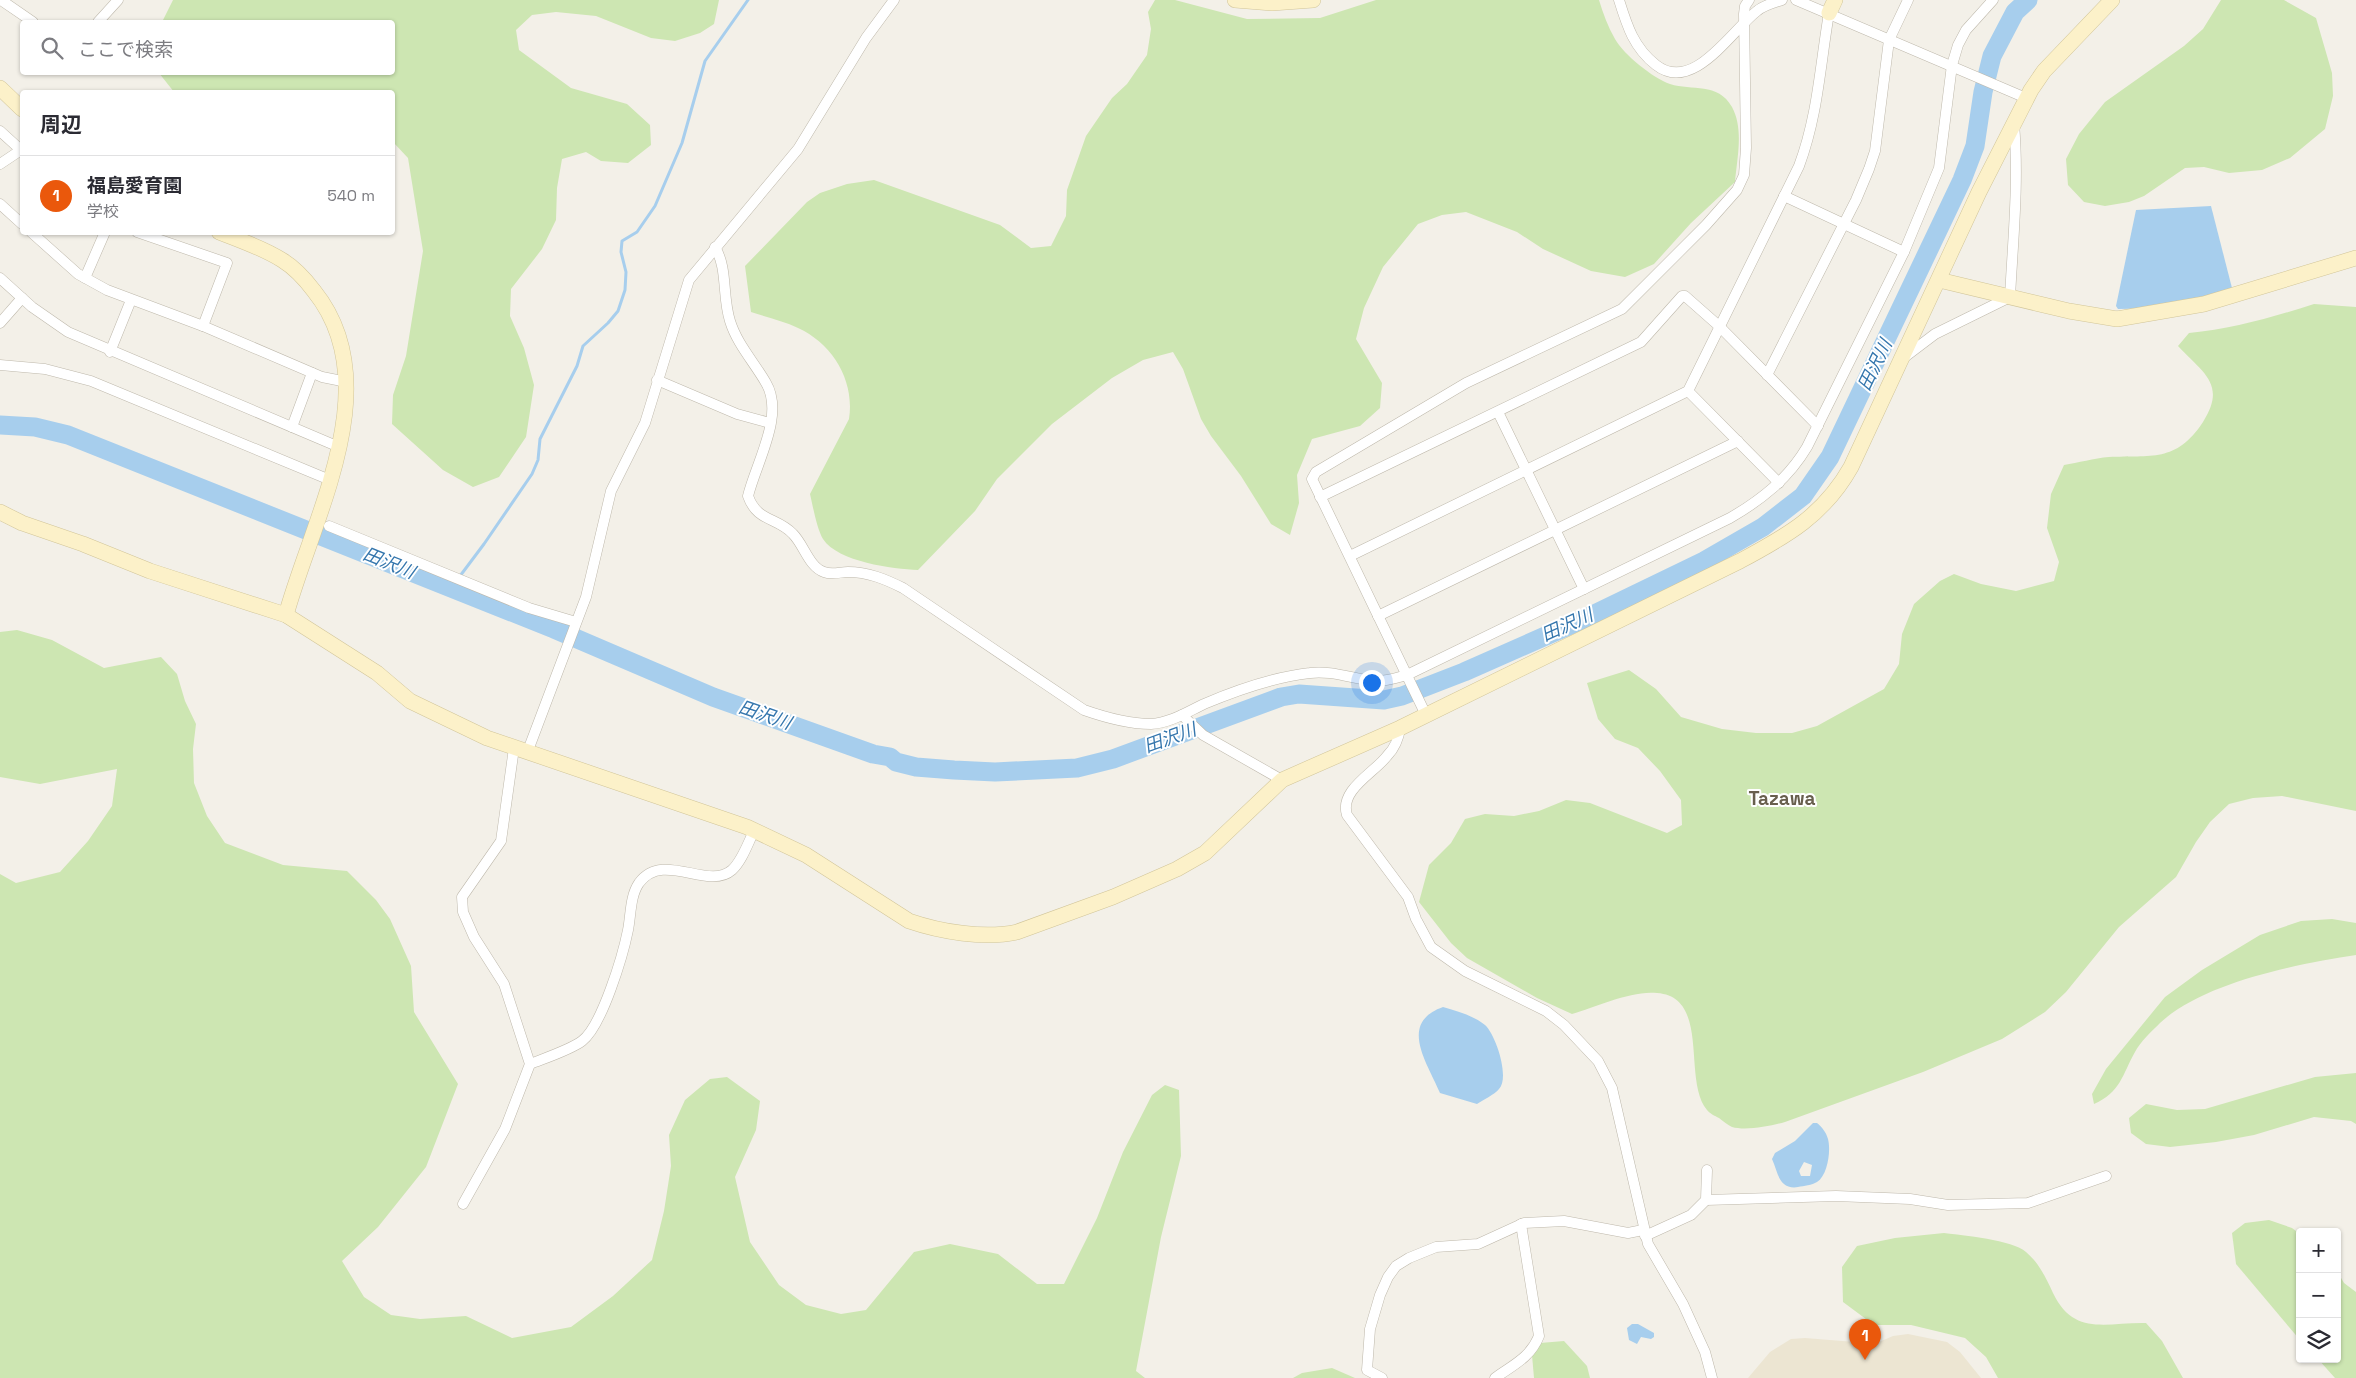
<!DOCTYPE html>
<html lang="ja">
<head>
<meta charset="utf-8">
<style>
	body { margin:0; font-family:"Space Grotesk","Noto Sans JP",sans-serif; background:#f2f2f3; color:#2b2b33 }
	.controls { position:absolute; right:15px; bottom:15px; display:grid; overflow:hidden; border-radius:5px; box-shadow:0 1px 4px #0004 }
	.controls button { width:45px; height:45px; display:grid; place-items:center; padding:0; border:0; border-bottom:1px solid #e1e1e2; background:#fff; color:#2b2b33; font:25px sans-serif }
	.you { position:absolute; left:1371px; top:682px; width:18px; height:18px; margin:-12px; border:4px solid #fff; border-radius:50%; background:#1a73e8; box-shadow:0 0 0 8px #1a73e833 }
	.badge { display:grid; place-items:center; width:32px; height:32px; border-radius:50%; background:#ea580c; color:#fff; font-size:16px; font-weight:700 }
	.pin { position:absolute; translate:-50% -41px; filter:drop-shadow(0 1px 2px #0008) }
	.pin::after { content:''; position:absolute; top:26px; width:18px; height:15px; background:inherit; clip-path:polygon(0 0,100% 0,50% 100%) }
	.list { margin:0; padding:0; list-style:none }
	h2 { display:flex; justify-content:space-between; align-items:center; height:65px; margin:0; padding:0 20px; font-size:21px }
	h2 small { font-size:16px; font-weight:400; color:#7c7c81 }
	.list li { display:grid; grid-template-columns:32px 1fr auto; gap:15px; align-items:center; box-sizing:border-box; height:80px; padding:0 20px; border-top:1px solid #e1e1e2 }
	.list b { display:block; font-size:19px; white-space:nowrap }
	.list p { margin:0; font-size:16px; white-space:nowrap; color:#7c7c81 }
	.list em { font-size:16px; font-style:normal; color:#7c7c81 }
	.icon { flex:none; width:28px; height:28px; fill:none; stroke:currentColor; stroke-width:2; stroke-linecap:round; stroke-linejoin:round }
	.map { position:relative; flex:none; width:2356px; height:1378px; overflow:hidden }
	.search { position:absolute; background:#fff; box-shadow:0 1px 4px #0004; left:20px; top:20px; width:375px; height:55px; display:flex; align-items:center; gap:12px; box-sizing:border-box; padding:0 18px; border-radius:5px; color:#7c7c81; font-size:19px }
	.panel { position:absolute; background:#fff; box-shadow:0 1px 4px #0004; left:20px; top:90px; width:375px; height:145px; border-radius:5px }
	.map>svg:first-child { display:block }
	.education { fill:#ece5d2 }
	.green { fill:#cde6b2 }
	.water { fill:#a7ceed; fill-rule:evenodd }
	.lines { fill:none; stroke-linecap:round; stroke-linejoin:round }
	.stream { stroke:#a7ceed; stroke-width:3 }
	.river { stroke:#a7ceed; stroke-width:19 }
	.street-casing { stroke:#beb8ab; stroke-width:11 }
	.secondary-casing { stroke:#d1c599; stroke-width:16 }
	.street { stroke:#fff; stroke-width:10 }
	.secondary { stroke:#fcf1c9; stroke-width:15 }
	.labels { text-anchor:middle; stroke-width:4; stroke-linejoin:round; paint-order:stroke }
	.water-label { font-size:18px; font-style:italic; fill:#3476ad; stroke:#fff }
	.quarter-label { font-size:19px; font-weight:bold; fill:#685f4e; stroke:#fff }
</style>
</head>
<body>
<div class="map">
<svg width="2356" height="1378" viewBox="0 0 2356 1378">
	<rect width="100%" height="100%" fill="#f3f0e8"/>
	<path class="education" d="M 1908,1334 L 1947,1342 L 1960,1352 L 1981,1378 L 1748,1378 L 1770,1352 L 1791,1339 L 1805,1338 L 1867,1343 L 1879,1342 L 1893,1336 Z"/>
	<g class="green">
		<path d="M 173,0 L 719,0 L 714,24 L 700,33 L 675,41 L 651,38 L 596,16 L 556,12 L 532,15 L 516,30 L 519,50 L 571,88 L 627,104 L 650,125 L 651,145 L 628,163 L 601,161 L 586,152 L 562,159 L 557,188 L 556,220 L 542,249 L 511,289 L 510,316 L 524,348 L 534,385 L 526,437 L 499,477 L 473,487 L 443,470 L 392,424 L 393,395 L 406,356 L 423,251 L 408,158 L 393,142 L 392,92 L 174,92 L 159,73 L 392,72 L 392,22 L 162,22 Z"/>
		<path d="M 1155,0 L 1175,0 L 1247,19 L 1320,18 L 1376,0 L 1599,0 C 1603,13 1608,27 1615,39 C 1624,55 1653,78 1670,84 C 1692,91 1718,82 1732,107 C 1744,129 1737,158 1735,182 L 1691,223 L 1654,264 L 1625,277 L 1591,271 L 1543,249 L 1517,232 L 1466,212 L 1442,215 L 1418,224 L 1383,267 L 1364,308 L 1356,339 L 1382,383 L 1380,408 L 1360,426 L 1312,439 L 1297,475 L 1299,503 L 1290,535 L 1271,524 L 1241,476 L 1211,436 L 1201,419 L 1183,369 L 1173,352 L 1143,360 L 1112,378 L 1052,424 L 997,479 L 975,511 L 918,570 C 893,569 838,562 823,539 C 817,529 813,507 810,494 L 849,419 C 855,381 833,344 798,328 C 784,321 766,317 751,312 L 745,266 L 807,202 L 820,193 L 847,184 L 874,180 L 1000,225 L 1031,248 L 1051,246 L 1066,216 L 1067,190 L 1086,136 L 1112,98 L 1127,84 L 1147,55 L 1151,29 L 1148,12 Z"/>
		<path d="M 2221,0 L 2284,0 L 2316,18 L 2332,73 L 2333,96 L 2325,129 L 2290,158 L 2262,170 L 2229,173 L 2204,167 L 2185,168 L 2144,196 L 2129,202 L 2105,206 L 2084,202 L 2068,185 L 2066,159 L 2079,134 L 2105,102 L 2184,46 L 2203,29 Z"/>
		<path d="M 2314,304 L 2356,307 L 2356,811 L 2282,796 L 2253,798 L 2229,804 L 2210,822 L 2196,842 L 2176,877 L 2119,927 L 2066,992 L 2045,1012 L 2002,1039 L 1923,1072 L 1785,1122 C 1771,1126 1746,1131 1732,1127 C 1728,1125 1723,1121 1719,1118 C 1715,1116 1709,1113 1707,1110 C 1682,1080 1711,997 1657,993 C 1632,990 1596,1007 1572,1014 L 1537,998 L 1467,958 L 1451,943 L 1419,902 L 1429,865 L 1451,843 L 1465,819 L 1485,814 L 1514,816 L 1539,811 L 1566,800 L 1590,803 L 1667,833 L 1682,825 L 1681,800 L 1660,771 L 1638,748 L 1615,739 L 1598,719 L 1587,683 L 1629,670 L 1656,689 L 1681,717 L 1722,729 L 1756,733 L 1792,733 L 1817,726 L 1884,689 L 1899,664 L 1902,634 L 1914,604 L 1940,581 L 1954,574 L 1981,584 L 2016,591 L 2054,581 L 2059,562 L 2047,528 L 2051,494 L 2064,465 C 2078,463 2094,458 2109,457 C 2151,455 2176,463 2203,422 C 2227,384 2203,373 2178,346 L 2189,333 C 2232,329 2273,317 2314,304 Z"/>
		<path d="M 17,630 L 52,640 L 104,668 L 161,657 L 177,674 L 185,701 L 196,724 L 193,749 L 194,783 L 207,816 L 225,843 L 283,865 L 347,871 L 376,900 L 390,919 L 411,966 L 414,1012 L 458,1084 L 426,1167 L 378,1227 L 342,1261 L 364,1297 L 391,1315 L 420,1319 L 466,1316 L 512,1338 L 571,1327 L 613,1296 L 652,1260 L 664,1211 L 671,1166 L 669,1135 L 685,1100 L 710,1079 L 727,1077 L 760,1101 L 756,1130 L 735,1177 L 750,1242 L 779,1285 L 806,1305 L 841,1314 L 866,1310 L 914,1252 L 950,1244 L 998,1254 L 1037,1284 L 1064,1284 L 1097,1218 L 1123,1152 L 1152,1095 L 1165,1085 L 1179,1090 L 1181,1156 L 1161,1237 L 1136,1371 L 1145,1378 L 0,1378 L 0,874 L 16,883 L 60,872 L 88,841 L 112,806 L 117,769 L 40,784 L 0,777 L 0,632 Z"/>
		<path d="M 2332,919 L 2356,923 L 2356,955 C 2297,964 2204,982 2160,1023 C 2152,1031 2140,1042 2135,1052 C 2122,1075 2121,1092 2094,1104 L 2092,1094 L 2106,1069 L 2165,997 L 2202,970 L 2260,935 L 2301,921 Z"/>
		<path d="M 2356,1073 L 2356,1124 L 2351,1121 L 2314,1117 L 2254,1135 L 2216,1142 L 2170,1147 L 2146,1144 L 2131,1133 L 2129,1118 L 2146,1104 L 2177,1110 L 2205,1109 L 2315,1077 Z"/>
		<path d="M 2269,1220 L 2292,1228 L 2300,1234 L 2300,1340 L 2236,1264 L 2232,1233 L 2245,1223 Z"/>
		<path d="M 1944,1233 C 1962,1235 2013,1240 2026,1252 C 2039,1263 2046,1278 2053,1293 C 2074,1337 2107,1322 2146,1323 L 2162,1341 L 2183,1378 L 1998,1378 L 1986,1357 L 1965,1338 L 1911,1325 L 1874,1325 L 1843,1302 L 1842,1267 L 1857,1246 L 1895,1238 Z"/>
		<path d="M 2337,1271 L 2344,1283 L 2356,1292 L 2356,1378 L 2335,1378 L 2318,1359 L 2337,1359 Z"/>
		<path d="M 1564,1341 L 1587,1366 L 1590,1378 L 1534,1378 L 1532,1355 L 1540,1343 Z"/>
		<path d="M 1332,1368 L 1355,1378 L 1293,1378 L 1302,1373 Z"/>
	</g>
	<g class="water">
		<path d="M 2211,206 L 2232,288 L 2166,308 L 2118,309 L 2116,306 L 2136,210 Z"/>
		<path d="M 1443,1007 C 1457,1011 1474,1016 1485,1025 C 1496,1035 1510,1078 1499,1089 C 1494,1095 1484,1099 1477,1104 L 1440,1093 C 1427,1062 1398,1023 1443,1007 Z"/>
		<path d="M 1813,1123 L 1817,1123 C 1822,1127 1826,1132 1828,1139 C 1831,1150 1828,1175 1817,1182 C 1812,1185 1804,1186 1798,1187 C 1793,1188 1787,1187 1784,1184 C 1777,1178 1776,1167 1772,1159 L 1775,1153 L 1795,1141 ZM 1804,1162 L 1812,1165 L 1810,1176 L 1801,1176 L 1799,1171 Z"/>
		<path d="M 1638,1324 L 1654,1333 L 1654,1337 L 1651,1339 L 1641,1337 L 1637,1344 L 1629,1340 L 1627,1328 L 1632,1324 Z"/>
	</g>
	<g class="lines">
		<path class="stream" d="M 451,588 L 484,544 L 532,474 L 538,460 L 540,439 L 577,366 L 583,346 L 608,323 L 618,311 L 625,290 L 626,272 L 621,252 L 622,241 L 637,232 L 655,206 L 682,143 L 705,61 L 748,0"/>
		<path class="river" d="M 0,425 L 35,427 L 68,435 L 554,629 L 713,697 L 873,754 L 890,757 L 896,762 L 916,767 L 954,770 L 995,772 L 1077,768 L 1113,759 L 1281,697 L 1299,694 L 1384,700 L 1402,696 L 1464,672 L 1584,619 L 1704,561 L 1763,527 L 1803,496 L 1830,457 L 1962,180 L 1975,146 L 1983,92 L 1992,56 L 2015,12 L 2028,0"/>
		<defs>
			<g id="street">
				<path d="M 1,0 L 33,22"/>
				<path d="M 1619,0 C 1627,26 1634,48 1656,65 C 1693,94 1731,31 1757,11 C 1764,5 1773,3 1782,0"/>
				<path d="M 1796,0 L 2026,98"/>
				<path d="M 98,22 L 118,0"/>
				<path d="M 0,131 L 22,151"/>
				<path d="M 0,164 L 21,150"/>
				<path d="M 1784,196 L 1904,252"/>
				<path d="M 0,204 L 22,224"/>
				<path d="M 31,232 L 78,274 L 107,290 L 203,326 L 322,377 L 347,382"/>
				<path d="M 137,232 L 227,263 L 203,326"/>
				<path d="M 715,247 C 728,269 722,296 730,321 C 737,344 754,362 766,383 C 785,415 756,463 748,496 C 757,522 777,517 793,534 C 804,545 809,567 824,572 C 832,575 840,572 848,572 C 868,572 885,579 903,588 L 1084,710 C 1104,717 1129,724 1151,724 C 1170,723 1187,712 1204,704 C 1237,690 1274,677 1310,673 C 1331,670 1353,679 1374,681 C 1385,682 1396,678 1407,675 L 1730,518 C 1761,500 1788,479 1807,447 L 1904,252 L 1939,168 L 1952,65 L 1958,45 L 1966,30 L 1993,0"/>
				<path d="M 0,278 L 32,307 L 68,332 L 339,447"/>
				<path d="M 85,278 L 105,232"/>
				<path d="M 0,323 L 22,298"/>
				<path d="M 110,352 L 131,300"/>
				<path d="M 1902,359 L 1935,334 L 2010,297 C 2013,239 2019,181 2014,124"/>
				<path d="M 0,365 L 45,369 L 91,381 L 330,480"/>
				<path d="M 1767,375 L 1856,200 L 1869,169 L 1875,151 L 1889,40 L 1908,0"/>
				<path d="M 657,380 L 737,414 L 770,423"/>
				<path d="M 1688,391 L 1779,483"/>
				<path d="M 1498,412 L 1584,589"/>
				<path d="M 292,427 L 312,373"/>
				<path d="M 1320,497 L 1641,342 L 1682,296 L 1685,296 L 1719,326 L 1818,426"/>
				<path d="M 329,526 L 529,608 L 576,622"/>
				<path d="M 1350,556 L 1688,391 L 1799,166 C 1818,115 1820,66 1829,13"/>
				<path d="M 1378,616 L 1738,441"/>
				<path d="M 1182,715 L 1203,735 L 1282,780"/>
				<path d="M 1426,715 L 1312,479 L 1316,472 L 1466,383 L 1622,309 L 1706,225 L 1737,190 L 1744,175 L 1746,148 L 1744,14 L 1745,6 L 1749,0"/>
				<path d="M 1400,728 C 1399,738 1394,749 1387,756 C 1374,773 1339,790 1347,815 L 1408,897 L 1416,919 L 1431,947 L 1465,971 L 1546,1011 L 1564,1025 L 1598,1061 L 1612,1088 L 1648,1244 L 1683,1304 L 1705,1352 L 1712,1378"/>
				<path d="M 527,753 L 586,597 L 611,491 L 645,423 L 689,280 L 798,149 L 866,38 L 894,0"/>
				<path d="M 530,1064 C 545,1058 570,1050 582,1041 C 602,1026 623,955 628,930 C 631,915 630,896 639,883 C 663,850 708,891 732,870 C 742,861 748,843 754,831"/>
				<path d="M 1706,1200 L 1836,1196 L 1910,1199 L 1948,1205 L 2028,1203 L 2106,1176"/>
				<path d="M 463,1204 L 505,1129 L 530,1064 L 504,984 L 474,937 L 463,912 L 462,897 L 501,841 L 514,748"/>
				<path d="M 1645,1236 L 1691,1215 L 1706,1200 L 1707,1170"/>
				<path d="M 1382,1378 L 1367,1370 L 1370,1329 L 1380,1295 L 1388,1277 L 1396,1266 L 1409,1258 L 1436,1247 L 1478,1244 L 1524,1223 L 1564,1221 L 1628,1233 L 1643,1230"/>
				<path d="M 1495,1378 C 1513,1365 1530,1358 1539,1336 L 1521,1224"/>
			</g>
			<g id="secondary">
				<path d="M 1235,0 L 1272,3 L 1313,0"/>
				<path d="M 1829,13 L 1835,0"/>
				<path d="M 0,88 L 22,109"/>
				<path d="M 219,232 C 240,240 263,248 282,260 C 295,268 305,279 314,291 C 389,384 313,517 286,615"/>
				<path d="M 1939,280 L 2069,311 L 2117,319 L 2204,304 L 2356,258"/>
				<path d="M 0,512 L 22,523 L 83,544 L 150,571 L 286,615 L 377,673 L 410,701 L 487,738 L 747,827 L 806,855 L 909,921 C 941,932 984,939 1017,932 L 1113,897 L 1177,869 L 1205,853 L 1282,780 L 1400,728 L 1740,561 C 1787,536 1824,515 1851,467 L 1979,192 L 2031,90 L 2044,71 L 2112,0"/>
			</g>
		</defs>
		<use href="#street" class="street-casing"/>
		<use href="#secondary" class="secondary-casing"/>
		<use href="#street" class="street"/>
		<use href="#secondary" class="secondary"/>
	</g>
	<g class="labels">
		<g class="water-label">
			<text transform="translate(1875 365) rotate(-64)" y="6">田沢川</text>
			<text transform="translate(389 563) rotate(22)" y="6">田沢川</text>
			<text transform="translate(1567 625) rotate(-24)" y="6">田沢川</text>
			<text transform="translate(765 715) rotate(19)" y="6">田沢川</text>
			<text transform="translate(1170 738) rotate(-20)" y="6">田沢川</text>
		</g>
		<g class="quarter-label">
			<text x="1782" y="805">Tazawa</text>
		</g>
	</g>
</svg>
<div class="controls">
<button>+</button>
<button>−</button>
<button><svg class="icon" aria-label="layers" viewBox="0 0 24 24"><path d="M12 4l9 5-9 5-9-5zM3 14l9 5 9-5"/></svg></button>
</div>
<div class="you"></div>
<div class="pin badge" style="left:1865px;top:1360px">1</div>
<div class="search"><svg class="icon" aria-label="search" viewBox="0 0 24 24"><circle cx="10" cy="10" r="6"/><path d="M15 15l6 6"/></svg>ここで検索</div>
<section class="panel">
<h2>周辺<small></small></h2>
<ul class="list">
<li><span class="badge">1</span><div><b>福島愛育園</b><p>学校</p></div><em>540 m</em></li>
</ul>
</section>
</div>
</body>
</html>
